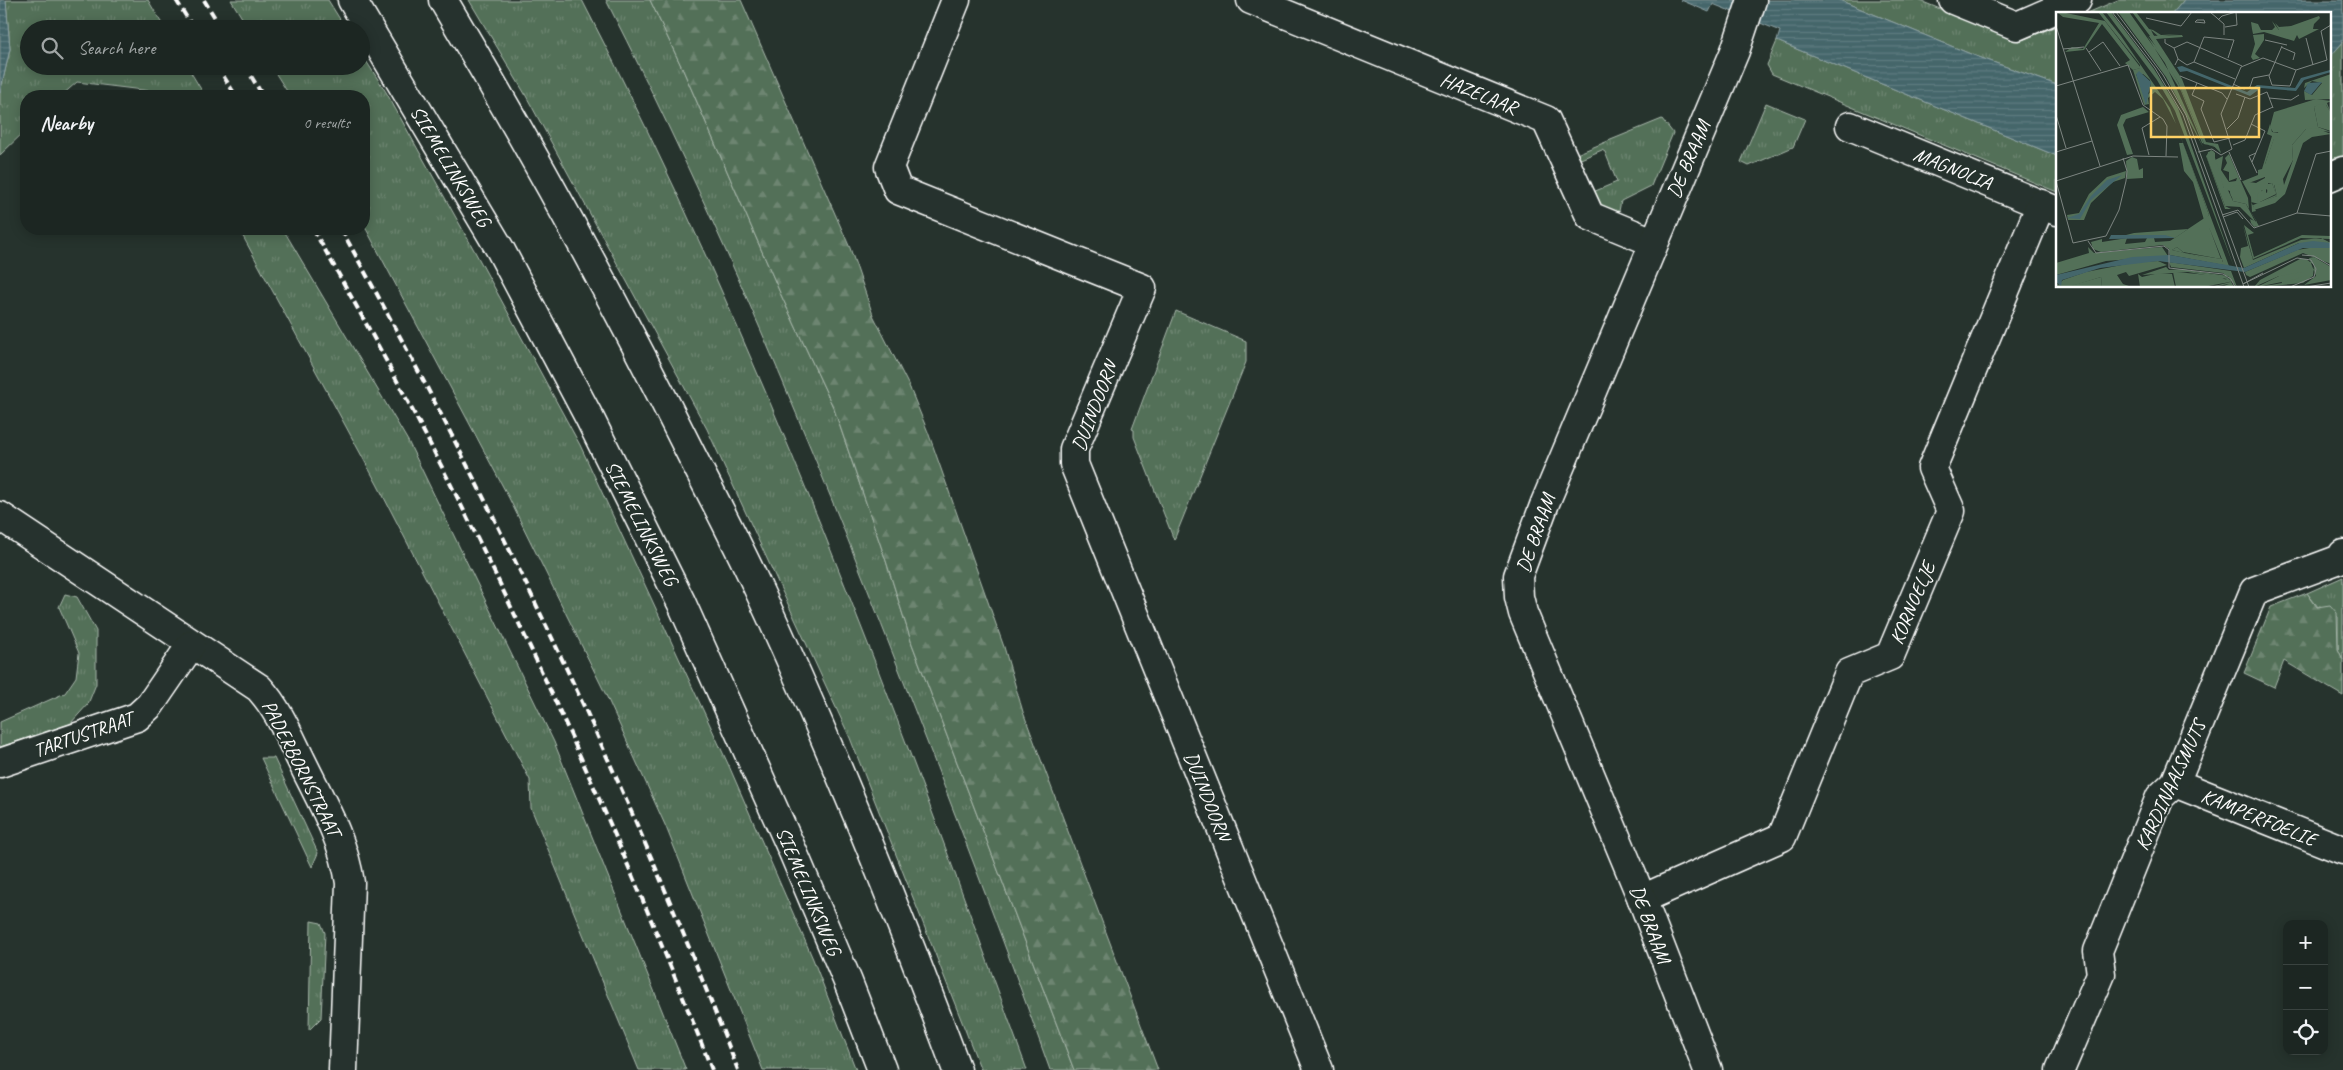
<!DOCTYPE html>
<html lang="en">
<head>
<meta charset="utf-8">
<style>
	body { margin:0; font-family:Caveat,sans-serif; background:#252e2a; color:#f1f3f6 }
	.controls { position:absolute; right:15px; bottom:15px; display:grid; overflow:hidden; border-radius:10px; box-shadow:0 2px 12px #0003 }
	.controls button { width:45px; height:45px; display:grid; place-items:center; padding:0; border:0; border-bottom:1px solid #3a4340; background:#1c2622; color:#f1f3f6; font:25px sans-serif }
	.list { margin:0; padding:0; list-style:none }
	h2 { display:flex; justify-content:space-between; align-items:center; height:65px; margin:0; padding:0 20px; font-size:21px }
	h2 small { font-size:16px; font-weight:400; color:#a0a5a5 }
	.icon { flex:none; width:28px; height:28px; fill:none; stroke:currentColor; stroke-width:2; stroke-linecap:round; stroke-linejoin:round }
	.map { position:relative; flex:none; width:2343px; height:1070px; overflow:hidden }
	.search { position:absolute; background:#1c2622; box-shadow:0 2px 12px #0003; left:20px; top:20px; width:350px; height:55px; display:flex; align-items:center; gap:12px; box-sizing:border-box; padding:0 18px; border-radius:28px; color:#a0a5a5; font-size:19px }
	.panel { position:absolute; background:#1c2622; box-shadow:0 2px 12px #0003; left:20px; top:90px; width:350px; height:145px; border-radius:20px }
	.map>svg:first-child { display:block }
	.grass { fill:url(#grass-tufts); stroke:#a9b8ac }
	.forest { fill:url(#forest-firs); stroke:#a9b8ac }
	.water { fill:url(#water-rules); stroke:#8fa3a6 }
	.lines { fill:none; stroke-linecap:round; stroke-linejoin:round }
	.minor-casing { stroke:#fff; stroke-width:31 }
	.primary-casing { stroke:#fff; stroke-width:31 }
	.minor { stroke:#26332d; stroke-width:28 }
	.primary { stroke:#26332d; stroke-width:28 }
	.rail { stroke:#fff; stroke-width:4; stroke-dasharray:8 4; stroke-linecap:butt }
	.labels { text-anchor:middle; stroke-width:4; stroke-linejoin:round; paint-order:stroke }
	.street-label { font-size:20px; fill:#fff; stroke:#26332d }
	.inset-road { fill:none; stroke:#7d8581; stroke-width:1 }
	.view { fill:#ffd166; fill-opacity:0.15; stroke:#ffd166; stroke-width:2.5 }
	.inset-edge { fill:none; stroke:#fff; stroke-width:2.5 }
</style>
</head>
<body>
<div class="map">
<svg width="2343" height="1070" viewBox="0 0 2343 1070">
	<defs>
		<pattern id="grass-tufts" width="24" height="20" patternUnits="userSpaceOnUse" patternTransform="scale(1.25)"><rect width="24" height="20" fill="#537058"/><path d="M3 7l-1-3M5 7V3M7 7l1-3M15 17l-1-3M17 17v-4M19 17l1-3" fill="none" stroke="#6d8571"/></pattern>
		<pattern id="forest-firs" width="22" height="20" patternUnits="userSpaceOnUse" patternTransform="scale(1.25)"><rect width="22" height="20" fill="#537058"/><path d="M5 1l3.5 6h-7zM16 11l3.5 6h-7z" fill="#6d8571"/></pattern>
		<pattern id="water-rules" width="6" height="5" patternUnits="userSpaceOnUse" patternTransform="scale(1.25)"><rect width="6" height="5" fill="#44666b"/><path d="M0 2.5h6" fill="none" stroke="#607d81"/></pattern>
	</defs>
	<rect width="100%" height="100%" fill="#26332d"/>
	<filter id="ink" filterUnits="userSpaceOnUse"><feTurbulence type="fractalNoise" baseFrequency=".02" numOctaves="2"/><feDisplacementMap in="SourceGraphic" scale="10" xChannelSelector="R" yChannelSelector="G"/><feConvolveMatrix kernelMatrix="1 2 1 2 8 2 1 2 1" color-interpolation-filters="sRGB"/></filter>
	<g filter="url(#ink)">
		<g class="grass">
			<path d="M 6,0 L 148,0 L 165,29 L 29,29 L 29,66 L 187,66 L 205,96 L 156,96 L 151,91 L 77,82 L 61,96 L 26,96 L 26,130 L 0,155 L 0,93 L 10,49 Z"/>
			<path d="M 231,0 L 328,0 L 346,29 L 249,29 Z"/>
			<path d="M 469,0 L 582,0 C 760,343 895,707 1027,1070 L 981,1070 L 850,738 L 707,429 L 525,94 Z"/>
			<path d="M 606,0 L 650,0 L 683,70 L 781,295 L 834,409 L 886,561 L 912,644 L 1074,1070 L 1050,1070 C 1002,935 950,801 898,667 C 810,440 717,217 606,0 Z"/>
			<path d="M 1839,0 L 1918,0 L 2019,41 L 2057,26 L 2057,85 L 1973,55 Z"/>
			<path d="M 2118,0 L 2184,0 L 2172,14 L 2085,14 Z"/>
			<path d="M 1777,41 L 2057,156 L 2057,192 L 1772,74 L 1767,65 Z"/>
			<path d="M 2343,42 L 2343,157 L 2329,163 L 2329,58 Z"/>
			<path d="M 361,53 L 386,92 L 474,250 L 580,445 L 729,766 L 813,959 L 856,1070 L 763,1070 L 666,827 L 606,695 L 509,498 L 364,225 L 364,96 L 290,96 L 271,66 L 361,66 Z"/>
			<path d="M 1766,103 L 1805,119 L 1793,147 L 1749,166 L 1741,162 Z"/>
			<path d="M 1662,119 L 1673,133 L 1651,186 L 1621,201 L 1618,216 L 1602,209 L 1592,198 L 1593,192 L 1617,182 L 1605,152 L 1602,150 L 1576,161 L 1574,155 Z"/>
			<path d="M 239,229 L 283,229 L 408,441 L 554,742 L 686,1070 L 639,1070 L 531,808 L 530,780 L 377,484 Z"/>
			<path d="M 1176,311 L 1246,341 L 1246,362 L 1174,540 L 1134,437 L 1134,430 L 1132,429 Z"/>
			<path d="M 2343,577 L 2343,660 L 2338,649 L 2338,617 L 2320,606 L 2318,607 L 2307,593 Z"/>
			<path d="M 65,594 L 77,597 L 96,631 L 96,684 L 88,704 L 70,724 L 0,747 L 0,722 L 65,693 L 76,677 L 79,653 L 59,607 Z"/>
			<path d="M 261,758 L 274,758 L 318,853 L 312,867 Z"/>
			<path d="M 311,921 L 321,923 L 325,933 L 321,1018 L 309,1030 Z"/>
		</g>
		<g class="forest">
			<path d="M 650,0 L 741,0 L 850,248 L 873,315 L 909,386 L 928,432 L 1004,647 L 1023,712 L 1158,1070 L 1074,1070 L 912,644 L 886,561 L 834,409 L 781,295 L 683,70 Z"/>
			<path d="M 2307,593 L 2317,607 L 2330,605 L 2337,613 L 2338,649 L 2343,660 L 2343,696 L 2284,661 L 2274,687 L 2244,673 L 2271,607 Z"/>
		</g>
		<g class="water">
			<path d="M 0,0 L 6,0 L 10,49 L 0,93 Z"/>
			<path d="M 1681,0 L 1839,0 L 1973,55 L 2057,85 L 2057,156 L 1777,41 L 1780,31 L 1713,4 L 1709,12 Z"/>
			<path d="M 2184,0 L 2343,0 L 2343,42 L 2329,58 L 2329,14 L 2172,14 Z"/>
		</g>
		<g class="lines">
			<defs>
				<g id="minor">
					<path d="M 956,0 L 889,167 L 898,190 L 1142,288 L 1074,449 L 1074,464 L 1319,1070"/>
					<path d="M 1251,0 L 1546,120 L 1590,216 L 1653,242"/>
					<path d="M 1953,0 L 2017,26 L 2077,0"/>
					<path d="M 1850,126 L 2057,211"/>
					<path d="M 2329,177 L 2343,171"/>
					<path d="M 0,516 L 259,688 C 279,710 290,738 303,764 C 322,803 344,840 350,883 L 343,1070"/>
					<path d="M 0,763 L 137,717 L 150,705 L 191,645"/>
					<path d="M 2175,783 L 2343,850"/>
					<path d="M 1642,899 L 1782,837 L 1849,673 L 1890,656 L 1951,511 L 1932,468 L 2041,204"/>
					<path d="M 1708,1070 L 1642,899 L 1523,613 L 1519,597 L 1518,576 L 1545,503 L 1735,51 L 1752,0"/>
					<path d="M 2060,1070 L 2101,974 L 2098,951 L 2160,797 L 2175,783 L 2254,591 L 2340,559 L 2343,554"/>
				</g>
				<g id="primary">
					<path d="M 352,0 L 500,249 L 590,419 L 681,602 L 793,852 L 848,982 L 882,1070"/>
					<path d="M 443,0 C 532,149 615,301 692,456 C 714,499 736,541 756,584 C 830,743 896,906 957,1070"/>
				</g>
			</defs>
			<use href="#minor" class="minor-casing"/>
			<use href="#primary" class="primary-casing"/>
			<use href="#minor" class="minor"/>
			<use href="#primary" class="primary"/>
			<g class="rail">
				<path d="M 176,0 L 194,29"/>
				<path d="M 204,0 L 222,29"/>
				<path d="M 217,66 L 236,96"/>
				<path d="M 245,66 L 263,96"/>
				<path d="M 313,229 C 468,499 598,781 712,1070"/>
				<path d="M 341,229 C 493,501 625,779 738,1070"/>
			</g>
		</g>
	</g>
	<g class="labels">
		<g class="street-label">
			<text transform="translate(1479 93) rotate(22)" y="7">HAZELAAR</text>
			<text transform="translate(1688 159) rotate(-67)" y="7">DE BRAAM</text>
			<text transform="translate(451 166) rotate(59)" y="7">SIEMELINKSWEG</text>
			<text transform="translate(1953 168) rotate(22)" y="7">MAGNOLIA</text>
			<text transform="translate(1094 406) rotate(-69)" y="7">DUINDOORN</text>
			<text transform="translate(642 523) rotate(63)" y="7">SIEMELINKSWEG</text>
			<text transform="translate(1535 533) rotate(-71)" y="7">DE BRAAM</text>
			<text transform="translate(1912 603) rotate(-67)" y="7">KORNOELJE</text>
			<text transform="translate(83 734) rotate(-19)" y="7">TARTUSTRAAT</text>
			<text transform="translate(302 768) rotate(63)" y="7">PADERBORNSTRAAT</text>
			<text transform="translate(2170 785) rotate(-65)" y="7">KARDINAALSMUTS</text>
			<text transform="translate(1208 796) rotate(68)" y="7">DUINDOORN</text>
			<text transform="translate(2259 817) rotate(22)" y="7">KAMPERFOELIE</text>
			<text transform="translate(809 891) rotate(67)" y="7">SIEMELINKSWEG</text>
			<text transform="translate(1651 924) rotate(69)" y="7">DE BRAAM</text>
		</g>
	</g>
	<g transform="translate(2056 12)">
		<rect width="275" height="275" fill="#26332d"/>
		<path d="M 42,0 L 46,0 L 65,24 L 114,96 L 173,254 L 114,243 L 113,237 L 107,233 L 45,240 L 37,237 L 35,230 L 46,227 L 46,230 L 71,226 L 69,232 L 89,230 L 91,226 L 98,226 L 99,230 L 114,229 L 153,203 L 120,112 L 107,87 L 99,80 L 92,86 L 93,92 L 88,93 L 77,58 L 84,56 L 84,53 ZM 80,62 L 87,62 L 94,68 L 95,80 L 89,85 L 91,91 ZM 153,215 L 167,250 L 116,238 L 121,235 L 127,240 L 165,247 ZM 50,0 L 55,0 L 98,57 L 122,96 L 178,255 L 119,99 L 101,68 ZM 62,0 L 73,0 L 109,51 L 147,135 L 110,65 ZM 263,4 L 264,6 L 258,12 L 257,17 L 263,17 L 243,27 L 241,23 L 238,29 L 208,20 L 197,22 L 196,17 L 195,10 L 202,12 L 205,18 L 216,18 L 219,15 L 216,9 L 223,18 L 219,11 L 223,15 L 235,14 ZM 208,22 L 208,28 L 199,42 L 204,46 L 197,48 L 195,45 L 199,32 L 197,23 ZM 91,24 L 105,40 L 122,70 L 148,132 L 159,134 L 165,141 L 159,135 L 146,131 L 125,79 ZM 260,87 L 275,89 L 271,91 L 275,101 L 270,93 L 258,95 L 262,115 L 275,120 L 250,117 L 236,133 L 237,148 L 227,167 L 228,173 L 218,173 L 221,184 L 203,192 L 195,190 L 200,199 L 196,200 L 195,185 L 186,169 L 200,171 L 209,166 L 209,152 L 218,126 L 224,132 L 222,120 L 217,120 L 214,115 L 218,100 ZM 212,171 L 216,171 L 220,183 L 204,190 L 202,186 L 206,178 L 210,182 L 210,177 L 214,180 ZM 87,95 L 93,100 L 70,107 L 67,113 L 77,142 L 71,143 L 61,113 L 65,103 ZM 155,138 L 157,139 L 159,141 L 159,148 L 167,144 L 165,158 L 173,170 L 180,169 L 181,166 L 173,169 L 173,160 L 167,158 L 171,151 L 169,146 L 173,142 L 192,186 L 193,197 L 203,214 L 198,215 L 195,211 L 194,207 L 201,210 L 190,192 L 177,189 L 174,179 L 168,177 L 157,147 L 157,140 L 151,146 L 169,194 L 175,197 L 169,197 L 150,144 ZM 76,145 L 81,147 L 83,158 L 87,156 L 87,166 L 71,167 L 70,149 ZM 70,159 L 69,166 L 57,170 L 35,191 L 28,208 L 12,208 L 11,203 L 23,201 L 33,182 L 51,165 ZM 187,213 L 197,248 L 245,228 L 265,226 L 275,231 L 243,231 L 188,256 L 184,245 L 185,236 L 192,234 ZM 188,213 L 198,221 L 192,223 L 198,245 L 246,223 L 274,224 L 275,227 L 245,226 L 197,247 ZM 265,234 L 275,236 L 275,252 L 247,241 L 194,265 L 190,263 L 189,260 L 241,238 ZM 32,235 L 38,241 L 106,235 L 112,244 L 50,249 L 0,263 L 0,251 L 33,241 ZM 258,245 L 275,255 L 275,268 L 248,273 L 260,264 L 253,246 ZM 244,247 L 250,247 L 258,253 L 257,264 L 247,271 L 204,275 L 226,271 L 223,264 L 198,275 L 204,268 ZM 81,250 L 102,249 L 111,253 L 73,264 L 70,260 L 61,263 L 67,272 L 76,275 L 46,275 L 45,265 L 13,275 L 0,275 L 0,270 L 2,273 L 7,268 L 30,260 ZM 113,250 L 175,259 L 181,275 L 167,261 L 115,255 ZM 110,255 L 113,258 L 125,257 L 172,264 L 178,275 L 166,275 L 173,272 L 155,275 L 174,270 L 170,265 L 138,260 L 120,260 L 163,264 L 172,269 L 146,275 L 120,275 L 117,260 L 111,259 ZM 103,261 L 116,262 L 119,275 L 84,275 L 82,262 L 86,265 Z" fill="#537058" fill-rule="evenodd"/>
		<path d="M 5,0 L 49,9 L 85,56 L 77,58 L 69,51 L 74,48 L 46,12 L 28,38 L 9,40 L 16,35 L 27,37 L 43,11 L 7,5 L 2,1 ZM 76,0 L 80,0 L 93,17 L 97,18 L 105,23 L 124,22 L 102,24 L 95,18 L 98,24 L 94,24 ZM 126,23 L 127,25 L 100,27 L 126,67 L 150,130 L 162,132 L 165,141 L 158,134 L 148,132 L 122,70 L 93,24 ZM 275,62 L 275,87 L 249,88 L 248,79 L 256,83 L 266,71 L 256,69 L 248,76 L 249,71 ZM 264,92 L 270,93 L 275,101 L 275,119 L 262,115 L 258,95 ZM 214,112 L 216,120 L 224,121 L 224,133 L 218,127 L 209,152 L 209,165 L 190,172 L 187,169 L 202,163 L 202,158 L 206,157 L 216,124 L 211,122 ZM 260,116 L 275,122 L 256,125 L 247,131 L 229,182 L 219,191 L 198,198 L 197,193 L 221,184 L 218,172 L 228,173 L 237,148 L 236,133 L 250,117 ZM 123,131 L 127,131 L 153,203 L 148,208 L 137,170 L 128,159 ZM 157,139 L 168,176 L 171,176 L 177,189 L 190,192 L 200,211 L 184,195 L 169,194 L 151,146 L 152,140 ZM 132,217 L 119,226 L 70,223 L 78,221 ZM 121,235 L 128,241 L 166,247 L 167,251 L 116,238 ZM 110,255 L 113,259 L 138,260 L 168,264 L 173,267 L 174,270 L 146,275 L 171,267 L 132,260 L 86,263 ZM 247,260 L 247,264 L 240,267 L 201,275 L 223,264 ZM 45,265 L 46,275 L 13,275 L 14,274 Z" fill="#537058"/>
		<path d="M 216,171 L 220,182 L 202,191 L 201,182 L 207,178 L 211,181 L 212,172 Z" fill="#537058"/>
		<path d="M174 180a7 7 0 1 1 14 0a7 7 0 1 1-14 0Z" fill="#537058"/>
		<path d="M 126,54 L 191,80 L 201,73 L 239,76 L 245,66 L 274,58 L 275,60 L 248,68 L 240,79 L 205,76 L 194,84 L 131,59 L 124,60 L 121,55 ZM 83,59 L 95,70 L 90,93 L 80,62 ZM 266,70 L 255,83 L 248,79 L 252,71 ZM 66,163 L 35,188 L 24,207 L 11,206 L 23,202 L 35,184 L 51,168 ZM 55,223 L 109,223 L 119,226 L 53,227 ZM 257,229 L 275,231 L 275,236 L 247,236 L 189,260 L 102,249 L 44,256 L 6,268 L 5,274 L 0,270 L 0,263 L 76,245 L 114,243 L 188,256 L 243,231 Z" fill="#44666b"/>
		<path class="inset-road" d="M 56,0 L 99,56 L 127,103 L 188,275M 60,0 L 107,63 L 130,103 L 193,275M 154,0 L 168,12 L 168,23M 90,6 L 125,14 L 136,0M 141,8 L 148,8 L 149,11 L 139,10 ZM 162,8 L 166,4 L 180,0M 0,14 L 44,154M 169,15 L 181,13 L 180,0M 250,26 L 257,53M 109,27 L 109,31 L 118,36 L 122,47 L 119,53M 209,28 L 231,33M 226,34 L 213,64 L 216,73 L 234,74 L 240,58M 225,35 L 239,41 L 237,48M 30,36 L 45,59M 118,36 L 131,30 L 186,54M 7,37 L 28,35M 33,40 L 47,30 L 64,54M 122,47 L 131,53 L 138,50 L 179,67M 271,48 L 265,19 L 275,13M 138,50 L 148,25 L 178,28 L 172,46M 124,64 L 166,81 L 171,87M 141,71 L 136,83 L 148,89 L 145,97 L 158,130 L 174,126M 177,72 L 188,77 L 194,75 L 197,66 L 213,63M 0,74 L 72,53 L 87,93 L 107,107 L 111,114 L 110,144M 180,82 L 194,87 L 211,80 L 217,96M 213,86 L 235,88 L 243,83M 0,103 L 10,136M 195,112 L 209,119 L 196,150M 171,117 L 182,106 L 189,85M 177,133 L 189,128 L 199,103 L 217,95M 0,140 L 36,129M 142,140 L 156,137 L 165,143 L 176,137 L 165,102 L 185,55 L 207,46 L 240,58 L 271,48M 173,140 L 185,168M 200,141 L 193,144 L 201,161M 93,143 L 86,116 L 104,105M 0,169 L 17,231 L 50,224 L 63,198 L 70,169 L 71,159 L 67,146M 0,169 L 77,144 L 122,145M 241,201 L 260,142 L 275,139M 166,203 L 182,198 L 198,216 L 241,201 L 275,204M 167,205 L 181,200 L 187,207M 32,229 L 40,241 L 108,234 L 113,238 L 113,256 L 167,262 L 175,267 L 179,275M 246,243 L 258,244 L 275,254M 187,272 L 241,246 L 255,248 L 260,257 L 258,265 L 234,275M 187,272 L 207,261M 250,275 L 275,271"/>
		<path class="view" d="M 95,76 L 203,76 L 203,125 L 95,125 Z"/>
		<rect width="275" height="275" class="inset-edge"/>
	</g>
</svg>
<div class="controls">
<button>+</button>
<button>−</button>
<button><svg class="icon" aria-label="locate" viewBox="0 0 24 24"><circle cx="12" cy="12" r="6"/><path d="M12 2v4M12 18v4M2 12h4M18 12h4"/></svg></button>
</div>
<div class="search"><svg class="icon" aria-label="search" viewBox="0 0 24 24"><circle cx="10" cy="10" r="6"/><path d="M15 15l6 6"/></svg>Search here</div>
<section class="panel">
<h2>Nearby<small>0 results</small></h2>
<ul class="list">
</ul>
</section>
</div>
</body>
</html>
